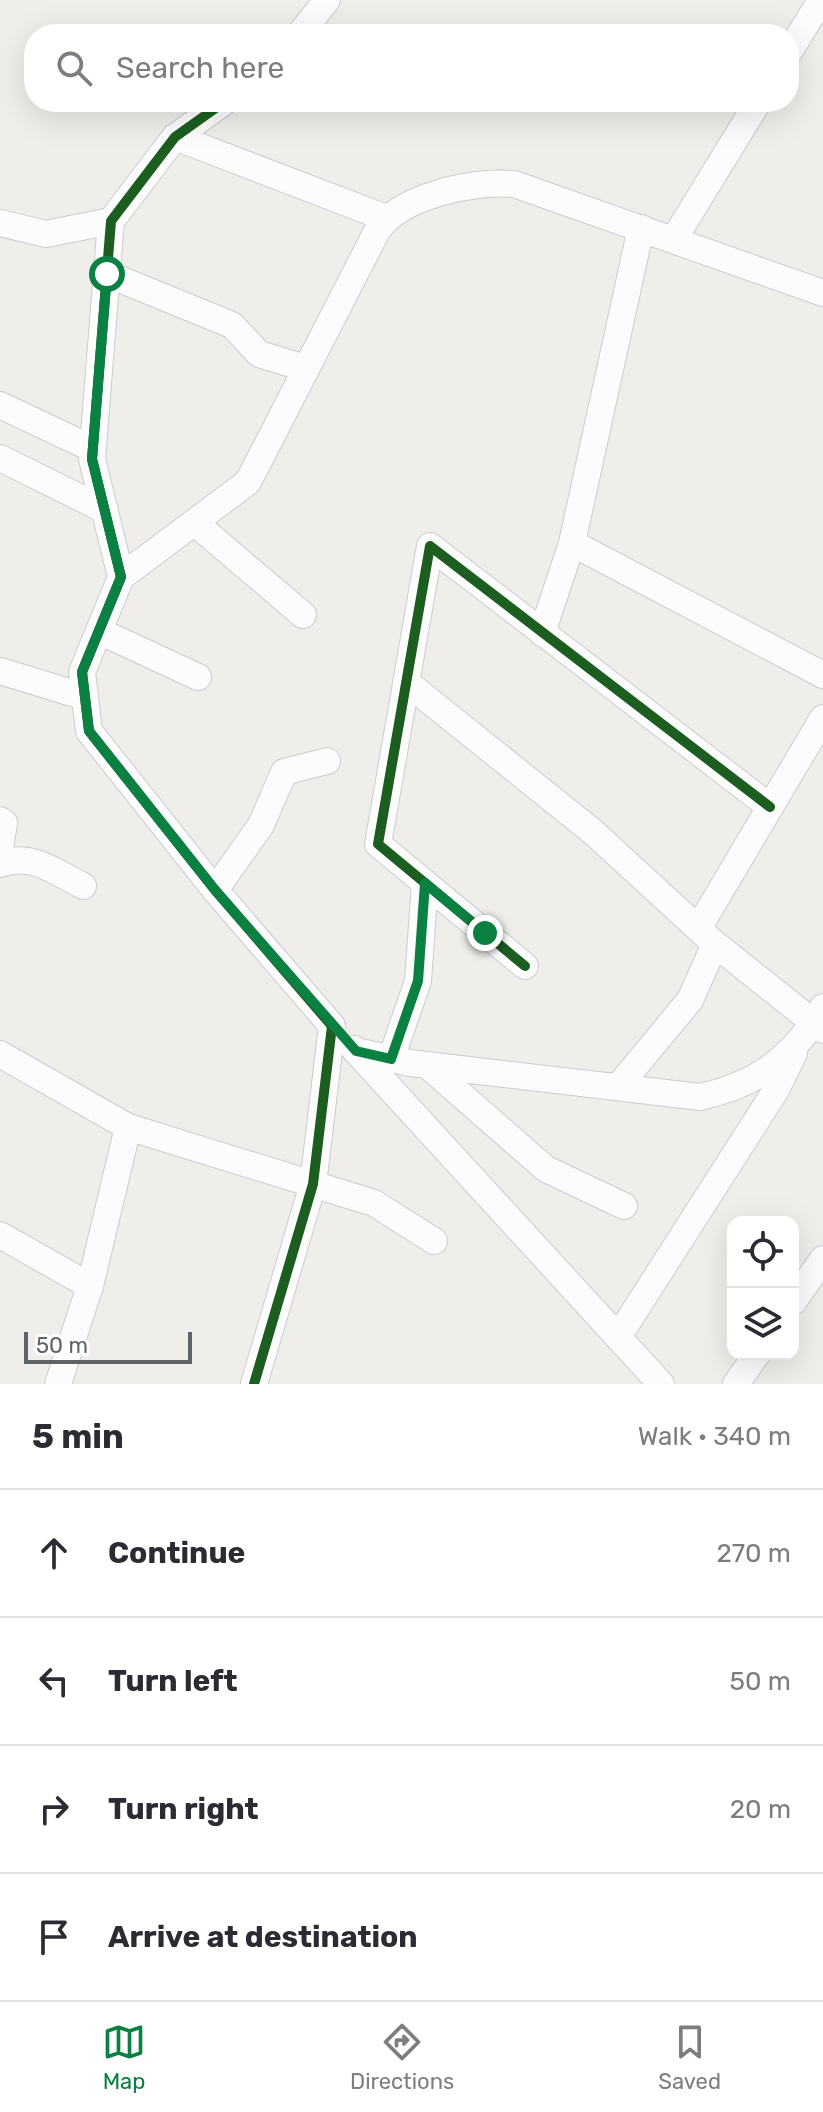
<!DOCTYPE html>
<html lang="en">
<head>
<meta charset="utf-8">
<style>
	body { margin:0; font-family:Rubik,sans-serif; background:#f7f7f7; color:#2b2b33 }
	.controls { position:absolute; right:24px; bottom:24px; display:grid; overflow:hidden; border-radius:16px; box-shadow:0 8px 32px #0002 }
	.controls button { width:72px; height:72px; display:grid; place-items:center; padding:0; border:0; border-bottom:2px solid #e1e1e2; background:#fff; color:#2b2b33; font:40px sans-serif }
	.scale { position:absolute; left:24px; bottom:20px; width:168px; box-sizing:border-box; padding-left:8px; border:4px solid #5f6368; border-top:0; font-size:22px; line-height:28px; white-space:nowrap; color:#5f6368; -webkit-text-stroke:6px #fff; paint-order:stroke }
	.stop { position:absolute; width:24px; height:24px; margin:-18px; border:6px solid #0b8043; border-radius:50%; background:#fff }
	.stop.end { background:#0b8043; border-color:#fff; box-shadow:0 2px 8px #0008 }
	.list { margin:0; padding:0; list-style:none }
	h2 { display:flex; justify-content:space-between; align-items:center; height:104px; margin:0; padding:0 32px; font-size:34px }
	h2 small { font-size:26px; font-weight:400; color:#7c7c81 }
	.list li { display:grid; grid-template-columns:52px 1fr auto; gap:24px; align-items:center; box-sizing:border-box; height:128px; padding:0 32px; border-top:2px solid #e1e1e2 }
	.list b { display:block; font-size:30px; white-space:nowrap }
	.list em { font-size:26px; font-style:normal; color:#7c7c81 }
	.icon { flex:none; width:44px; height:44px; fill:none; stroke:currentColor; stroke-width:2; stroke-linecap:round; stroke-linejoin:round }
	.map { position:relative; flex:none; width:823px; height:1384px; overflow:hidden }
	.search { position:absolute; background:#fff; box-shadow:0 8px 32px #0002; left:24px; right:24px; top:24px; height:88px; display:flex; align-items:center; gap:20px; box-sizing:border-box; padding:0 28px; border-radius:32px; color:#7c7c81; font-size:30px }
	.sheet { height:616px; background:#fff }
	nav { display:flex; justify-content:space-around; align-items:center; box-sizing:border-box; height:112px; border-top:2px solid #e1e1e2; background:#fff; font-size:22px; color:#7c7c81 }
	nav a { display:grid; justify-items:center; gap:4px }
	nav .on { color:#0b8043 }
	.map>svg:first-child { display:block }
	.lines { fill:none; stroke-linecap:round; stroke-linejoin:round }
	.minor-casing { stroke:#cbcccc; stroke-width:28 }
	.minor { stroke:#fdfcfc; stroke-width:26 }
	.cycleway-casing { stroke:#fff; stroke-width:15 }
	.cycleway { stroke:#1b5e20; stroke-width:10 }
	.route { stroke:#0b8043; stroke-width:10 }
</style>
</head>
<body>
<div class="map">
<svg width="823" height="1384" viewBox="0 0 823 1384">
	<rect width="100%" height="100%" fill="#efeeea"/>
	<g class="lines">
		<defs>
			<g id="minor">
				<path d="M 300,34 L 327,0"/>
				<path d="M 789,52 L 821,0"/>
				<path d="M 224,102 L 175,137 L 111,221 L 92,459 L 121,577 L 82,672 L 85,697 L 89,731 L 215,890 L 332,1026 L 313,1184 L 254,1384"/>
				<path d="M 175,137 L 386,218"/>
				<path d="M 0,223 L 46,234 L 111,221"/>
				<path d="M 674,239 L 758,102"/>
				<path d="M 107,274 L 232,325 L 259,354 L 305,368"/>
				<path d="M 0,405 L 93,449"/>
				<path d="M 0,458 L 105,510"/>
				<path d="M 195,523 L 303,615"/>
				<path d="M 572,543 L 823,675"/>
				<path d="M 121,577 L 248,482 L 377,231 C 400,196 474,180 514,184 L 823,293"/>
				<path d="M 99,631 L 198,677"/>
				<path d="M 542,633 L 572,543 L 641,228"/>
				<path d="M 0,671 L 85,697"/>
				<path d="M 406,682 L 593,832 L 715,944 L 823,1030"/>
				<path d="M 0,820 L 4,823 L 0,849"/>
				<path d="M 0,864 C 31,852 56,872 83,886"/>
				<path d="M 215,890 L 261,825 L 284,772 L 327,761"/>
				<path d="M 699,927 L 823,718"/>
				<path d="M 525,966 L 378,844 L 430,546 L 770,807"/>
				<path d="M 354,1049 L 661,1384"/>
				<path d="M 356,1051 L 410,1063 L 700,1097 C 758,1084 793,1058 823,1007"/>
				<path d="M 0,1054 L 128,1127 L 374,1203 L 434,1241"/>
				<path d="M 391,1059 L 418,981 L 425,883"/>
				<path d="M 427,1065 L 546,1169 L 624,1206"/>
				<path d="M 618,1087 L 690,1000 L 715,944"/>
				<path d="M 0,1235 L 90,1286"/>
				<path d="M 793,1302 L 823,1259"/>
				<path d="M 618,1337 L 776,1090 L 794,1053"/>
				<path d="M 58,1384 L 90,1286 L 128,1127"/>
				<path d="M 736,1384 L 757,1354"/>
			</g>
		</defs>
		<use href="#minor" class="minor-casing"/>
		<use href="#minor" class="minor"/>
		<defs>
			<g id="cycleway">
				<path d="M 224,102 L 175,137 L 111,221 L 92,459 L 121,577 L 82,672 L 85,697 L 89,731 L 215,890 L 332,1026 L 313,1184 L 254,1384"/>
				<path d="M 525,966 L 378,844 L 430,546 L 770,807"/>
			</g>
		</defs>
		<use href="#cycleway" class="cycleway-casing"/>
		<use href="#cycleway" class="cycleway"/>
	</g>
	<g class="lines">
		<path class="route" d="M 107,274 L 92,459 L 121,577 L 82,672 L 89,731 L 215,890 L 356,1051 L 391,1059 L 418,981 L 425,883 L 485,933"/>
	</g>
</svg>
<div class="controls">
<button><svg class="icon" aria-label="locate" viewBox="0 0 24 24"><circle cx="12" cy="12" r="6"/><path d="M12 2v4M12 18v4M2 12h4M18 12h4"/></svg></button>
<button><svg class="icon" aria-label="layers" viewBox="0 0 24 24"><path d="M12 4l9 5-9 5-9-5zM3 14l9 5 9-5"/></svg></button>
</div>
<div class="scale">50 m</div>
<div class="stop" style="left:107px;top:274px"></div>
<div class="stop end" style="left:485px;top:933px"></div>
<div class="search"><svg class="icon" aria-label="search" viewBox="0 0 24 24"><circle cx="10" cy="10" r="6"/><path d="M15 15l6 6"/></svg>Search here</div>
</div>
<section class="sheet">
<h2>5 min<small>Walk · 340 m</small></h2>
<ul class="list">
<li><svg class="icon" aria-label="ahead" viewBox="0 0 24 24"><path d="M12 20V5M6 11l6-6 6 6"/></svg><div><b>Continue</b></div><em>270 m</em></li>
<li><svg class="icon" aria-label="left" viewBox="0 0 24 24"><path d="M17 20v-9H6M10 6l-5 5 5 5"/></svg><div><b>Turn left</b></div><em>50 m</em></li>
<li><svg class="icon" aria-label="right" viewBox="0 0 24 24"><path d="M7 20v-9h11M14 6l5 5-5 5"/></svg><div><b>Turn right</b></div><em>20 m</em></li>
<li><svg class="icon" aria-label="arrive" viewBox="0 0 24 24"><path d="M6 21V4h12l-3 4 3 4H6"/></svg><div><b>Arrive at destination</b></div></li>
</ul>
</section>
<nav>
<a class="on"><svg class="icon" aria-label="map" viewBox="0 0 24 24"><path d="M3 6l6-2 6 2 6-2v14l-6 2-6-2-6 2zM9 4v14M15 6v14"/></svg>Map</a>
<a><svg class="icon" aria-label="directions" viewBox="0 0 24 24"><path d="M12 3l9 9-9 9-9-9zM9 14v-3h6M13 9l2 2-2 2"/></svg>Directions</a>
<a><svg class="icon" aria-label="saved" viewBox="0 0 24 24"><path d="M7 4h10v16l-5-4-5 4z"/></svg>Saved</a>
</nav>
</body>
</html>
